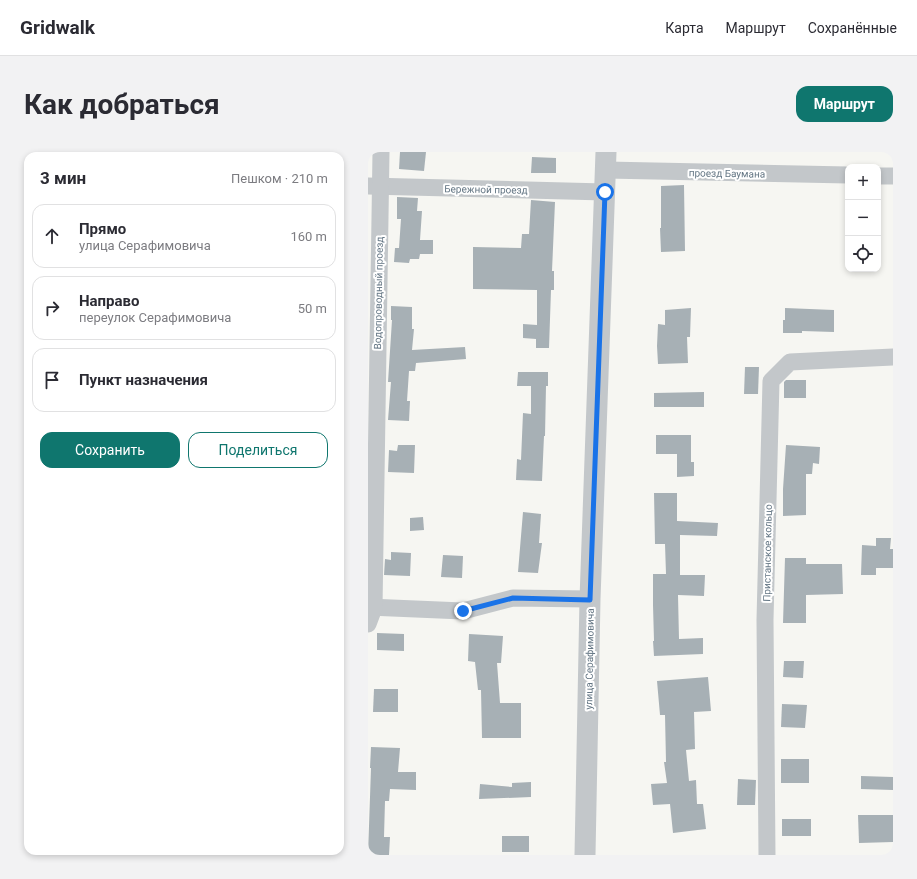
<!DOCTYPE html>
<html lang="ru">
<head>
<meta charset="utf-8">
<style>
	body { margin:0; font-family:Roboto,sans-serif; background:#f2f2f3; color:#2b2b33 }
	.controls { position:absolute; right:12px; top:12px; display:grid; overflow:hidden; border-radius:8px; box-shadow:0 2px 6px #0003 }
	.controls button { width:36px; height:36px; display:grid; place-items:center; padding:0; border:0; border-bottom:1px solid #e1e1e2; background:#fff; color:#2b2b33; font:20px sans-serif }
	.stop { position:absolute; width:12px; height:12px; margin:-9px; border:3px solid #1a73e8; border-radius:50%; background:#fff }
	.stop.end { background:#1a73e8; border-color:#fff; box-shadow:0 1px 4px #0008 }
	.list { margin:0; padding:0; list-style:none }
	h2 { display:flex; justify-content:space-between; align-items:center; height:52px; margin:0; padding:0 16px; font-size:17px }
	h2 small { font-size:13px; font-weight:400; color:#7c7c81 }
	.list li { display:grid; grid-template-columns:26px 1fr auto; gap:12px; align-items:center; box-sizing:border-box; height:64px; margin:0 8px 8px; padding:0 8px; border:1px solid #e1e1e2; border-radius:12px }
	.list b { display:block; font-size:15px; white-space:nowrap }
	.list p { margin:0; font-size:13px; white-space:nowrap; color:#7c7c81 }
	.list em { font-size:13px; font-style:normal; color:#7c7c81 }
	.actions { display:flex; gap:8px; padding:12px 16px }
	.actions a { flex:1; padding:9px 0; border:1px solid #0f766e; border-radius:12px; text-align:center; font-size:14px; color:#0f766e }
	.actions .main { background:#0f766e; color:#fff }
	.icon { flex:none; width:22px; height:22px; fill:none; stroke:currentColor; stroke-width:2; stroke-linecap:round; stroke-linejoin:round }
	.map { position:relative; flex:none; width:525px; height:703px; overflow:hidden; border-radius:12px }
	header { display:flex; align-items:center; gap:24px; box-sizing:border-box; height:56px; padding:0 20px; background:#fff; border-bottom:1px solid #e1e1e2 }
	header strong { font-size:19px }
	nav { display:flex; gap:22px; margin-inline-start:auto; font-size:14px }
	.intro { display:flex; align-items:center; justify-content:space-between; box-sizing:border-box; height:96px; padding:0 24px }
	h1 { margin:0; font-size:28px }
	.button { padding:10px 18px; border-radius:12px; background:#0f766e; color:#fff; font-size:14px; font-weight:700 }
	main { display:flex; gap:24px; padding:0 24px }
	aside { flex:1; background:#fff; border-radius:12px; box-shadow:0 2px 6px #0003 }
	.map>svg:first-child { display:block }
	.building { fill:#a7b0b5 }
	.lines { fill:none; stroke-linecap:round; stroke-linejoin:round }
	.minor { stroke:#c3c7ca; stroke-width:17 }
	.tertiary { stroke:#c3c7ca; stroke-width:21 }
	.route { stroke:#1a73e8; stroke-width:5 }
	.labels { text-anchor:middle; stroke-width:4; stroke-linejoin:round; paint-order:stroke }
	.street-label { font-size:10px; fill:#647684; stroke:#fff }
</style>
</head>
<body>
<header>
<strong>Gridwalk</strong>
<nav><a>Карта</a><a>Маршрут</a><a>Сохранённые</a></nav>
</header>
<div class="intro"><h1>Как добраться</h1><a class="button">Маршрут</a></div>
<main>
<aside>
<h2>3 мин<small>Пешком · 210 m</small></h2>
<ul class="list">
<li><svg class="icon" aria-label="ahead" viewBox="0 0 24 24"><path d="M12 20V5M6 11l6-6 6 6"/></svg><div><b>Прямо</b><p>улица Серафимовича</p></div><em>160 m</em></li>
<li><svg class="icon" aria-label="right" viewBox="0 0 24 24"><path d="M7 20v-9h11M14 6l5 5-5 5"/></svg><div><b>Направо</b><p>переулок Серафимовича</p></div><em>50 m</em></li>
<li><svg class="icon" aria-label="arrive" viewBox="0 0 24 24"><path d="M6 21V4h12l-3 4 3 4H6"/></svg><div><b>Пункт назначения</b></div></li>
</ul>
<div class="actions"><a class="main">Сохранить</a><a>Поделиться</a></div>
</aside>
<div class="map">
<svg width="525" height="703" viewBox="0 0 525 703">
	<rect width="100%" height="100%" fill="#f6f6f2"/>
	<g class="building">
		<path d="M 32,0 L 58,0 L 56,19 L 31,17 Z"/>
		<path d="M 164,5 L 188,6 L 188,21 L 163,21 Z"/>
		<path d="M 316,33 L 317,99 L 293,100 L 292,76 L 293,76 L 293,34 Z"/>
		<path d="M 29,45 L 50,46 L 49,59 L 54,59 L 52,88 L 65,88 L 65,102 L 52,102 L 51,107 L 42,107 L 41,111 L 26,110 L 27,96 L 31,96 L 33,67 L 29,67 Z"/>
		<path d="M 163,48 L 187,50 L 184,119 L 186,119 L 186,138 L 183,138 L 181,196 L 168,196 L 168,187 L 155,186 L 155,172 L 169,173 L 169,138 L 105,137 L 105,95 L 153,96 L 154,82 L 161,82 Z"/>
		<path d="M 23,154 L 44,155 L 44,177 L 46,177 L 44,198 L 97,195 L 98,207 L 48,211 L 47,219 L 41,219 L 39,249 L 42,249 L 41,269 L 20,268 L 23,230 L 20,230 L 24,168 L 23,168 Z"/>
		<path d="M 323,156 L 322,185 L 319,185 L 320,211 L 290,212 L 289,194 L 290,172 L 297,173 L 297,158 Z"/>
		<path d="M 417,156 L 466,158 L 466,180 L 434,179 L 434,181 L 415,181 L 415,168 L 417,168 Z"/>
		<path d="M 377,215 L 391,215 L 390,242 L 376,242 Z"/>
		<path d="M 150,220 L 180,220 L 180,234 L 178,234 L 177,284 L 176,284 L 174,329 L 148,328 L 149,307 L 153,308 L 155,261 L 163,262 L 163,234 L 149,234 Z"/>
		<path d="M 418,228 L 438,228 L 438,246 L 416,246 L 416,230 Z"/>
		<path d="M 336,240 L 336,255 L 286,255 L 286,241 Z"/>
		<path d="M 288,283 L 323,283 L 323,310 L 326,310 L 326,324 L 309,325 L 309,302 L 288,302 Z"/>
		<path d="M 30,293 L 47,293 L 46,321 L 20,320 L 21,298 L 29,299 Z"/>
		<path d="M 418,293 L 452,295 L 451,312 L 445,311 L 444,322 L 438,322 L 438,363 L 415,364 L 415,337 Z"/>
		<path d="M 286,341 L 309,341 L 309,369 L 350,371 L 349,384 L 312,383 L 312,423 L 337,423 L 336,444 L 310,443 L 311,487 L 335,486 L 335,502 L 286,504 L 285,489 L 286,489 L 285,453 L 285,422 L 298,422 L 297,392 L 287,392 Z"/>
		<path d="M 155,360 L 173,362 L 171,391 L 174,391 L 170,421 L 150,420 Z"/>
		<path d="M 55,365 L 56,378 L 42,379 L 42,366 Z"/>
		<path d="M 508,386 L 523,386 L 522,397 L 525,397 L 525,416 L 508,416 L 508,423 L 493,423 L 494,393 L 508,394 Z"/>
		<path d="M 23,400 L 43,401 L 42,424 L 16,423 L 17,407 L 23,408 Z"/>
		<path d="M 75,403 L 95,404 L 94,426 L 73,425 Z"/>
		<path d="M 417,406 L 438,406 L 438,412 L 474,412 L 475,442 L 438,443 L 438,471 L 415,471 Z"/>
		<path d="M 9,481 L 36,482 L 36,499 L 9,498 Z"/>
		<path d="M 101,482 L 135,484 L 133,511 L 129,511 L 132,551 L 153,551 L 153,586 L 114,586 L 113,538 L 110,538 L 107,510 L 100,509 Z"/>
		<path d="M 416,509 L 436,509 L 435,526 L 415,525 Z"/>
		<path d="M 340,525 L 343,559 L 326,560 L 327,597 L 318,598 L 321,629 L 328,628 L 329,652 L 335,652 L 338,677 L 305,681 L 302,652 L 285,653 L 283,632 L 299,631 L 296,610 L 298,610 L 297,563 L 292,563 L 289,529 Z"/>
		<path d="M 6,537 L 30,537 L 30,560 L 5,560 Z"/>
		<path d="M 414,552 L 439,553 L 437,576 L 413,575 Z"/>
		<path d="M 3,595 L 32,596 L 30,620 L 48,620 L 48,638 L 22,637 L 21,649 L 17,649 L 16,685 L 22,685 L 21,703 L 0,703 L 3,616 L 2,616 Z"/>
		<rect x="413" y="607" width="28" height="24"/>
		<path d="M 493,624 L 525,625 L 525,638 L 493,637 Z"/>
		<path d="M 370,627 L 388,628 L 387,653 L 369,653 Z"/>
		<path d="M 163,630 L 163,645 L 111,647 L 112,632 L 144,635 L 144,631 Z"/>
		<path d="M 490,663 L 525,663 L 525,690 L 491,691 Z"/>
		<rect x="414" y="667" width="29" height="17"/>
		<rect x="134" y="684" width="27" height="16"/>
	</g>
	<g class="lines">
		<g class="minor">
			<path d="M 238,18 L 480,23"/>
			<path d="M 510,24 L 525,24"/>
			<path d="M 0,34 L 237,40"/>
			<path d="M 0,455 L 95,459 L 145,446 L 222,447"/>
			<path d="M 0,472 L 6,456 L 13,0"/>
			<path d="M 399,703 L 397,468 L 403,229 L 422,210 L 525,205"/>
		</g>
		<path class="tertiary" d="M 217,703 L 222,447 L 238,0"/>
	</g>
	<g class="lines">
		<path class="route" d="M 95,459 L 145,446 L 222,448 L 237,40"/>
	</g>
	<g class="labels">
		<g class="street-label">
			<text transform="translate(359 21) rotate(1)" y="4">проезд Баумана</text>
			<text transform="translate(118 37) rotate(1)" y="4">Бережной проезд</text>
			<text transform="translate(10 141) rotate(-89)" y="4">Водопроводный проезд</text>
			<text transform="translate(399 401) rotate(-89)" y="4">Пристанское кольцо</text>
			<text transform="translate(221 507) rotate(-89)" y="4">улица Серафимовича</text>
		</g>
	</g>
</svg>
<div class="controls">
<button>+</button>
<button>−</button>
<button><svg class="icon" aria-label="locate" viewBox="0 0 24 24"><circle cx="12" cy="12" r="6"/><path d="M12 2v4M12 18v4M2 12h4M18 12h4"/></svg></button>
</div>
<div class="stop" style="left:237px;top:40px"></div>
<div class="stop end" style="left:95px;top:459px"></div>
</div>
</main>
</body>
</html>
